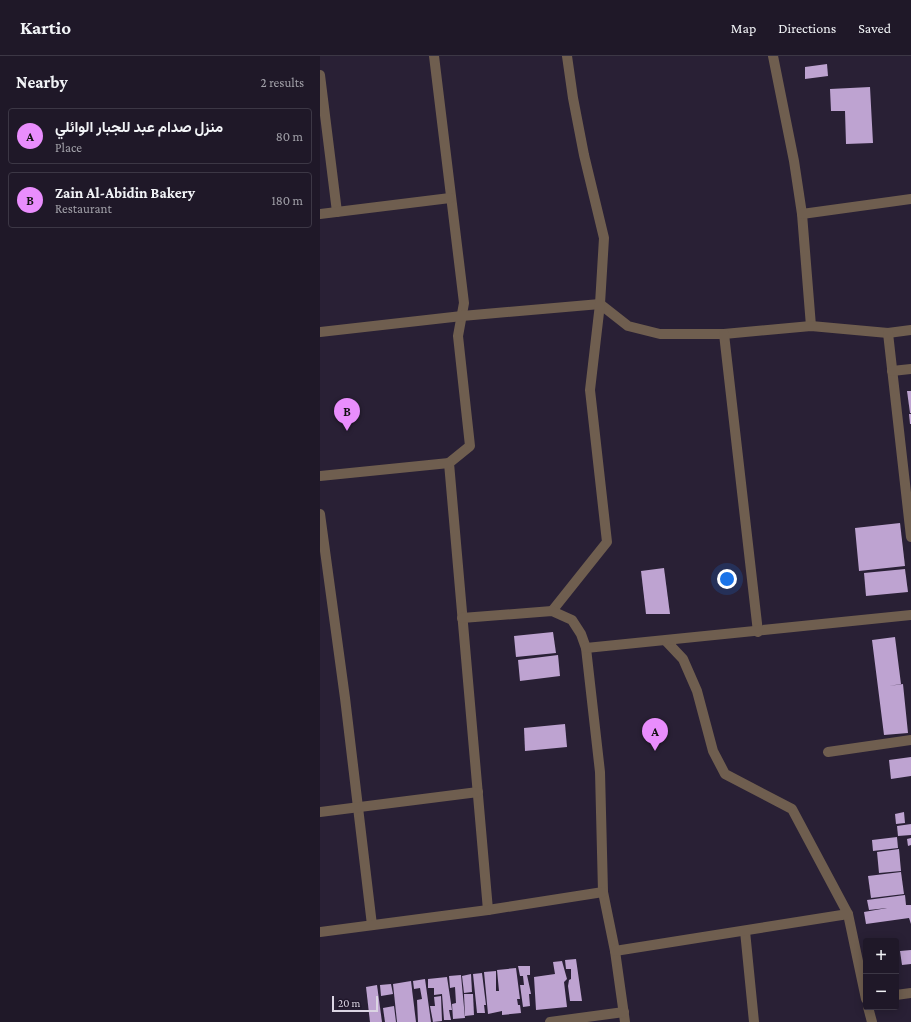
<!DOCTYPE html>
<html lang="en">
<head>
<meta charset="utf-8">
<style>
	body { margin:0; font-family:"Crimson Pro",Vazirmatn,serif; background:#2c2534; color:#f1f3f6 }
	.controls { position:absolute; right:12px; bottom:12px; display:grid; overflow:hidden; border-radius:4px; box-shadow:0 2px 10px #0003 }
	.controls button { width:36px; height:36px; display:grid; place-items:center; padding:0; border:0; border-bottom:1px solid #3c3745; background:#1f1828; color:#f1f3f6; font:20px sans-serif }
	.scale { position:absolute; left:12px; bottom:10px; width:46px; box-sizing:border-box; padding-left:4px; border:2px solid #dbd5e3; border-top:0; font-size:11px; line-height:14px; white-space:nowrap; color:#dbd5e3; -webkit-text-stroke:3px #20172b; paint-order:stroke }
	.you { position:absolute; left:407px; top:523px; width:14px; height:14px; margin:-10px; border:3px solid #fff; border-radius:50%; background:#1a73e8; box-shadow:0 0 0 6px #1a73e833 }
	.badge { display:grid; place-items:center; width:26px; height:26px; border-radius:50%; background:#e98dfd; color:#111; font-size:13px; font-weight:700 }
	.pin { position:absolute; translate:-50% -33px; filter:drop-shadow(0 1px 2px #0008) }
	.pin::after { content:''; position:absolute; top:21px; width:14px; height:12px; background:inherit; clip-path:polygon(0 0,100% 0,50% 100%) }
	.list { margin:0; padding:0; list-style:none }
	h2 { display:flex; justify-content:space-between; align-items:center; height:52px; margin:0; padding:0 16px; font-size:17px }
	h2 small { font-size:13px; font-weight:400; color:#a1a0a8 }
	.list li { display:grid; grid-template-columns:26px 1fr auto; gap:12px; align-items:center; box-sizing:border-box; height:56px; margin:0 8px 8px; padding:0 8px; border:1px solid #3c3745; border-radius:4px }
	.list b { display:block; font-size:15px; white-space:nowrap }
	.list p { margin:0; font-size:13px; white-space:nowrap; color:#a1a0a8 }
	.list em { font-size:13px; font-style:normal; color:#a1a0a8 }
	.map { position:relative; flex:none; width:591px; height:966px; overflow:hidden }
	header { display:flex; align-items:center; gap:24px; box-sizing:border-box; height:56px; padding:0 20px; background:#1f1828; border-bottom:1px solid #3c3745 }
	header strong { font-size:19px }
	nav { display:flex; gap:22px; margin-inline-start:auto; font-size:14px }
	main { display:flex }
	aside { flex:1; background:#1f1828 }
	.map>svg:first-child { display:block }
	.building { fill:#bea3d1 }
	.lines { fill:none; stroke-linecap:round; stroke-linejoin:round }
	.street { stroke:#6f5e4f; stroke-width:10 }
</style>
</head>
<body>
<header>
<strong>Kartio</strong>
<nav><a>Map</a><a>Directions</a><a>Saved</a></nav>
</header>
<main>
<aside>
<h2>Nearby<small>2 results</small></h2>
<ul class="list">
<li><span class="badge">A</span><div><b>منزل صدام عبد للجبار الوائلي</b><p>Place</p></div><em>80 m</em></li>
<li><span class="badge">B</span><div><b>Zain Al-Abidin Bakery</b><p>Restaurant</p></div><em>180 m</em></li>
</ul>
</aside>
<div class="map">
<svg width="591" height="966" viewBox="0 0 591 966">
	<rect width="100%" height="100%" fill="#292035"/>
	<g class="building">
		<path d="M 507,8 L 508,20 L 485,23 L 485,11 Z"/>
		<path d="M 550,31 L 553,87 L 526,88 L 525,55 L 511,55 L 510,33 Z"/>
		<path d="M 587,335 L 591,335 L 591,357 L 590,357 Z"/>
		<path d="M 589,358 L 591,358 L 591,368 L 590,368 Z"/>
		<path d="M 580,467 L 585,510 L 539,515 L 535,472 Z"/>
		<path d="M 344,512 L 350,558 L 326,558 L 321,515 Z"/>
		<path d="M 585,513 L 588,536 L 546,540 L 544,517 Z"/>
		<path d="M 233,576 L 236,597 L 196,601 L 194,580 Z"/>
		<path d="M 575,581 L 581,628 L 569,630 L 583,628 L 588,677 L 564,679 L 552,584 Z"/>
		<path d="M 238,599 L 240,620 L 200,625 L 198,604 Z"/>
		<path d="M 245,668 L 247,691 L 205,695 L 204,672 Z"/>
		<path d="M 591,701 L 591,720 L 571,723 L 569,704 Z"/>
		<path d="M 584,756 L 585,767 L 576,768 L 575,758 Z"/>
		<path d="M 591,768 L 591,779 L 578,780 L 577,770 Z"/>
		<path d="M 577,781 L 578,792 L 553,795 L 552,784 Z"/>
		<path d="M 591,782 L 591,789 L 588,790 L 587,783 Z"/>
		<path d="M 579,793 L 581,815 L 559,817 L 557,796 Z"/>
		<path d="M 581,816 L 584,838 L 551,842 L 548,820 Z"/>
		<path d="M 585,839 L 586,849 L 591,849 L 591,868 L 589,862 L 546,868 L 544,856 L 567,852 L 549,854 L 547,844 Z"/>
		<path d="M 591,894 L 591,908 L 582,909 L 580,895 Z"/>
		<path d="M 256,903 L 262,945 L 250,945 L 248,930 L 249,924 L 251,923 L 251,913 L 246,913 L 245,904 Z"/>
		<path d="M 242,905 L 247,923 L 244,926 L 247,951 L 216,954 L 214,921 L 235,918 L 233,906 Z"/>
		<path d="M 198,910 L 210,910 L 210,919 L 207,919 L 210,933 L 211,938 L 209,938 L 210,950 L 203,951 L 200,929 L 204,929 L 203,920 L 200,920 Z"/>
		<path d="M 196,912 L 200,943 L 197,943 L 198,949 L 200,949 L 201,957 L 182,959 L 182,955 L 168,958 L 164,916 L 176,915 L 176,935 L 179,935 L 177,914 Z"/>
		<path d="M 162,917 L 166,949 L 164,949 L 165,957 L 157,957 L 153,918 Z"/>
		<path d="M 151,918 L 152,936 L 144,937 L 142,920 Z"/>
		<path d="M 141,919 L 145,962 L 133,963 L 132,948 L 136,947 L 135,931 L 130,932 L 129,920 Z"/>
		<path d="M 127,921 L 132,954 L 129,954 L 131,964 L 124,964 L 122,938 L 114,939 L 114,932 L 108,932 L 108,923 Z"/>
		<path d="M 105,923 L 111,966 L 98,966 L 97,944 L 102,943 L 100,932 L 94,933 L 93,925 Z"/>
		<path d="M 91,925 L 96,966 L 77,966 L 73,928 Z"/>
		<path d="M 71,928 L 73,938 L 61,940 L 60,929 Z"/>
		<path d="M 57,929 L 62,966 L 50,966 L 46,931 Z"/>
		<path d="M 144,938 L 153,938 L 154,959 L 145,960 Z"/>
		<path d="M 121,940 L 122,965 L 113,966 L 110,950 L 115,950 L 114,941 Z"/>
		<path d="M 74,950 L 76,966 L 65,966 L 63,952 Z"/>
	</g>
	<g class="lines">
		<g class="street">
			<path d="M 114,0 L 144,247 L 138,280 L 150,390 L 129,407 L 168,854"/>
			<path d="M 453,0 L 474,105 L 482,158 L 491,270"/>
			<path d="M 0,19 L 17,156"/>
			<path d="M 0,158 L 130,142"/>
			<path d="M 482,158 L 591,143"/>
			<path d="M 0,276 L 142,260 L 280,248 L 308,270 L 340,278 L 404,278 L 491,270 L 568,277 L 591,274"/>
			<path d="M 568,277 L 591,481"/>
			<path d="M 404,278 L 438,576"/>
			<path d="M 572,315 L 591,313"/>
			<path d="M 0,420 L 129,407"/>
			<path d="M 0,458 L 25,642 L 52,869"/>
			<path d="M 232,555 L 287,486 L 270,334 L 280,248 L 284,182 L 264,99 L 253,42 L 247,0"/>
			<path d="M 142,562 L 232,555 L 252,564 L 261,578 L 266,592 L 280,716 L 283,836 L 295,895 L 305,966"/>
			<path d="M 346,585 L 363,603 L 377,635 L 393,695 L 405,718 L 472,753 L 528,858"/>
			<path d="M 266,592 L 591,559"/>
			<path d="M 508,696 L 591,684"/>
			<path d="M 0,756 L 158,736"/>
			<path d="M 425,875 L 434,966"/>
			<path d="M 0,876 L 168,854 L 283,836"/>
			<path d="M 295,895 L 528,858 L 546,943"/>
			<path d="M 576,939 L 591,937"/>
			<path d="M 548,951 L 552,966"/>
			<path d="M 230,966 L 304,956"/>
		</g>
	</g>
</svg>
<div class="controls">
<button>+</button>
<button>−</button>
</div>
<div class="scale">20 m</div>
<div class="you"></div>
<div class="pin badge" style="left:335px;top:695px">A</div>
<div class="pin badge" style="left:27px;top:375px">B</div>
</div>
</main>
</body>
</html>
